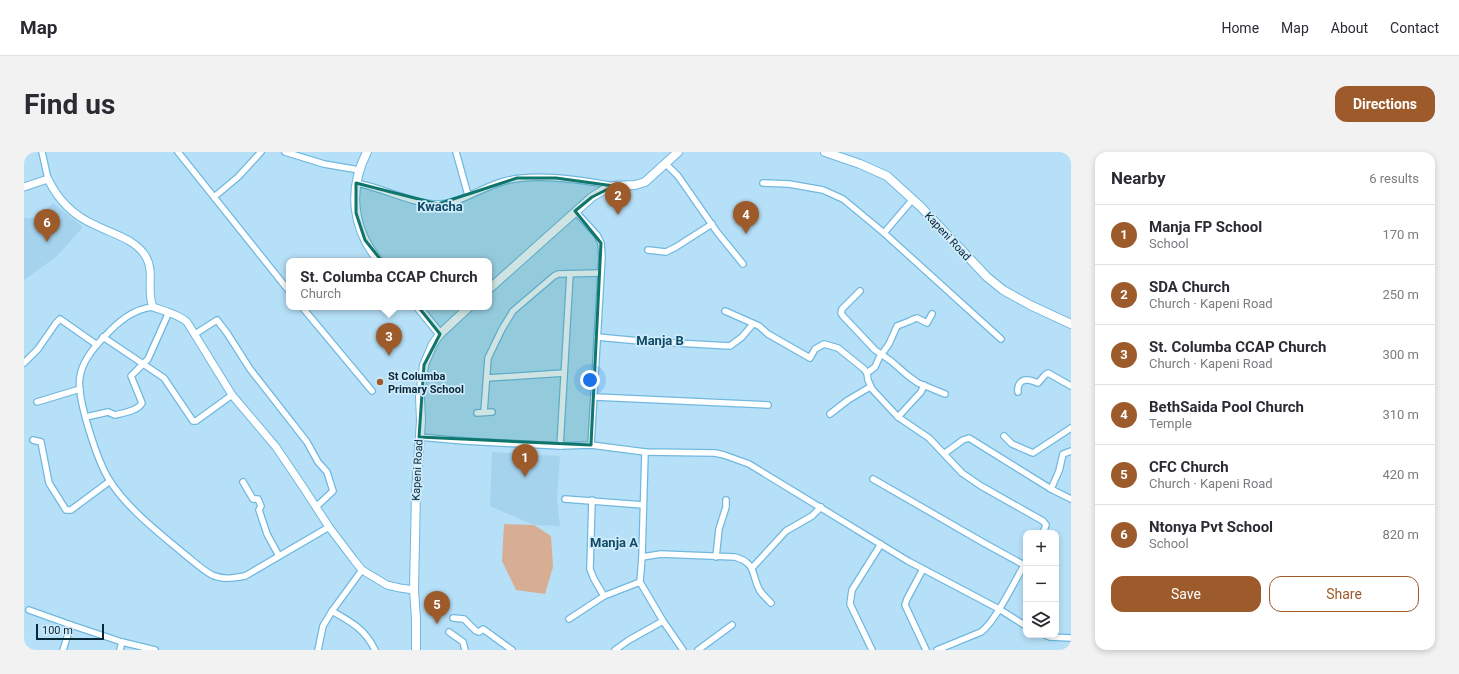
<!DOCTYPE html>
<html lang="en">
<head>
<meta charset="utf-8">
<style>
	body { margin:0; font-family:Roboto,sans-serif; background:#f2f2f3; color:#2b2b33 }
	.controls { position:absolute; right:12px; bottom:12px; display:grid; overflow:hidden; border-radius:8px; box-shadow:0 2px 6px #0003 }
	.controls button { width:36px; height:36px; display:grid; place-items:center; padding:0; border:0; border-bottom:1px solid #e1e1e2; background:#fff; color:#2b2b33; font:20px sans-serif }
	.scale { position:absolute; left:12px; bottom:10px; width:68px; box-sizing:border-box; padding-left:4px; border:2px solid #092838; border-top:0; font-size:11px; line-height:14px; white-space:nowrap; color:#092838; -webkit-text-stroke:3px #cfebfb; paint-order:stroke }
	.you { position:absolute; left:566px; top:228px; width:14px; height:14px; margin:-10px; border:3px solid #fff; border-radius:50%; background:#1a73e8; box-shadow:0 0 0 6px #1a73e833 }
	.badge { display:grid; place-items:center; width:26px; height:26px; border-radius:50%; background:#9d5a2a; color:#fff; font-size:13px; font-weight:700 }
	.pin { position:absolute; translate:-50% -33px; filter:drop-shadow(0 1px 2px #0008) }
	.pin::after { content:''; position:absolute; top:21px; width:14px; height:12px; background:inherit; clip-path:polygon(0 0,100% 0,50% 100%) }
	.popup { position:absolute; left:262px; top:106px; width:206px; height:52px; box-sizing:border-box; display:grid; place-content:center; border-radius:8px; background:#fff; filter:drop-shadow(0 1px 3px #0005); font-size:13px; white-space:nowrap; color:#7c7c81 }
	.popup b { font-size:15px; color:#2b2b33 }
	.popup::after { content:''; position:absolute; left:50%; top:100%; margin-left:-8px; border:8px solid transparent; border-top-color:#fff }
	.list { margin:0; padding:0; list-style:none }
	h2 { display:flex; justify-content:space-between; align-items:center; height:52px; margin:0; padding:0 16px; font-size:17px }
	h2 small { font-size:13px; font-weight:400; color:#7c7c81 }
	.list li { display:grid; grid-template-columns:26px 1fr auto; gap:12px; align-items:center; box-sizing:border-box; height:60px; padding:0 16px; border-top:1px solid #e1e1e2 }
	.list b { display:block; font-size:15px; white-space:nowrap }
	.list p { margin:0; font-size:13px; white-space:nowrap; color:#7c7c81 }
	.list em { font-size:13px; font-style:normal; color:#7c7c81 }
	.actions { display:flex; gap:8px; padding:12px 16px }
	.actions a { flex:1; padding:9px 0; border:1px solid #9d5a2a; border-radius:12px; text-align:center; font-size:14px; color:#9d5a2a }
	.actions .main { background:#9d5a2a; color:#fff }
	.icon { flex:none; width:22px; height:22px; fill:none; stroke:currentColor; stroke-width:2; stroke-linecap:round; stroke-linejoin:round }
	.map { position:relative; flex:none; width:1047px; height:498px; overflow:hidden; border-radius:12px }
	header { display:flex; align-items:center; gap:24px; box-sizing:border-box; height:56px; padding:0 20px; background:#fff; border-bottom:1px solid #e1e1e2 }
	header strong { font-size:19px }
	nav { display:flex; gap:22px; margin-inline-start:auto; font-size:14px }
	.intro { display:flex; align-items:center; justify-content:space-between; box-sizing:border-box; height:96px; padding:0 24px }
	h1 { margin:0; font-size:28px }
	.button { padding:10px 18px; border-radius:12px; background:#9d5a2a; color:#fff; font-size:14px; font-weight:700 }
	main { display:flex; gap:24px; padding:0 24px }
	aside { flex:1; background:#fff; border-radius:12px; box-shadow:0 2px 6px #0003 }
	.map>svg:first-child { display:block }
	.built { fill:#a5d3ed }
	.green { fill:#d7ae93 }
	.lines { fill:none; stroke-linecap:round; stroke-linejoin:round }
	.minor-casing { stroke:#70b8df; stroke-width:8 }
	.tertiary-casing { stroke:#70b8df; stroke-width:9 }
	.secondary-casing { stroke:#70b8df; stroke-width:10 }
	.minor { stroke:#fff; stroke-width:5.5 }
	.tertiary { stroke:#fff; stroke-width:7 }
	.secondary { stroke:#fff; stroke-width:8 }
	.marked { fill:#0f766e; fill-opacity:0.2; stroke:#0f766e; stroke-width:3; stroke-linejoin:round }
	.poi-dot { fill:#9d5a2a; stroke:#cfebfb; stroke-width:1.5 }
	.labels { text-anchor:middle; stroke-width:3.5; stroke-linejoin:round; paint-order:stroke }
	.street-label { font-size:11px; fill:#092838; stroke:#cfebfb }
	.poi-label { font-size:11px; font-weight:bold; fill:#092838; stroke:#cfebfb; text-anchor:start }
	.quarter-label { font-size:13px; font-weight:bold; fill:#104b66; stroke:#cfebfb }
</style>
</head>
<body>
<header>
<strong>Map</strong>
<nav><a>Home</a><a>Map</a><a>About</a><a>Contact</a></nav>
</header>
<div class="intro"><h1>Find us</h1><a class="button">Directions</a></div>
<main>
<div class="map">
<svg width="1047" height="498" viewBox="0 0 1047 498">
	<rect width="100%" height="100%" fill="#b6e0f8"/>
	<g class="built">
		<path d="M 29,51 L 59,75 L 33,104 L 0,128 L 0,66 L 12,66 Z"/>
		<path d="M 468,300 L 536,304 L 533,346 L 536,374 L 510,373 L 466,354 Z"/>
	</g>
	<path class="green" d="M 480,372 L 510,373 L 527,384 L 529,415 L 521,442 L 492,438 L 478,409 Z"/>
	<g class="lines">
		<defs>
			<g id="minor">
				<path d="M 18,0 L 24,27"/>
				<path d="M 154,0 L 265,139"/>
				<path d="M 261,0 L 300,12 L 335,18"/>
				<path d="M 432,0 L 444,43"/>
				<path d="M 641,11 L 654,24 L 693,80 L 719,112"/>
				<path d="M 332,31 C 360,36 387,52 415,52 C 436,52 460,34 481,29 C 511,21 559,28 590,34"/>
				<path d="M 739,31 L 765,32 L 799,38 L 819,47 L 860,81 L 977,187"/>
				<path d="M 190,45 L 214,25 L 237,0"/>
				<path d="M 551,59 L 573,83 L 577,91 L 578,105 L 567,293"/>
				<path d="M 860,81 L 889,47"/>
				<path d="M 624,98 L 642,100 L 652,95 L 688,72"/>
				<path d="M 836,139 L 818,157 L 817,161 L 819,164 L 851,198 L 867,209 L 883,223 L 894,231 L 921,242"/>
				<path d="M 129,155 C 109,157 94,170 81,184 C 70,195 58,209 56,225 C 52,245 74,311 86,329 C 103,356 134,380 159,401 C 168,408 177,417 188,423 C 199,428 210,426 221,424 L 305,375"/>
				<path d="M 278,155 L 348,239"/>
				<path d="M 701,159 L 735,174 L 744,182 L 786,206 L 791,197 L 800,192 L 814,196 L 840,217 L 843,221 L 844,228 L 848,237 L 874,265 L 905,286 L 938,321 L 957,334 L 1019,369 L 1022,373 L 1019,381"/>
				<path d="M 171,182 L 193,168 L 203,181 L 226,217 L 283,290 L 294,310 L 303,320 L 309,339 L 292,355"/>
				<path d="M 79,185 L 140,226 L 169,269 L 172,269 L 208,243"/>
				<path d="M 573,185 L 616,189 L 706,194 L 718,185 L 729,172"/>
				<path d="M 0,211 L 14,197 L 32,171 L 36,167 L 73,193"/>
				<path d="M 843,221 L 851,215 L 855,206 L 865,192 L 873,174 L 886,169 L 890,167 L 893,166 L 903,171 L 908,162"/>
				<path d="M 463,226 L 540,221"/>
				<path d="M 994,240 C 993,234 996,227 1004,228 C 1007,228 1011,230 1014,231 L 1021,223 L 1024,221 L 1047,234"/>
				<path d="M 571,245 L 744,253"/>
				<path d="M 13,250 L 56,237"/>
				<path d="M 460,260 L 464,206 L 478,177 L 489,159 L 530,124 L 534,122 L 576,121"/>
				<path d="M 453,261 L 468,260"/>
				<path d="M 806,262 L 824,248 L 846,235"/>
				<path d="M 62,265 L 84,260 L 91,263 C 99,261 114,259 118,251 L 107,224 L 124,207 L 145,160"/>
				<path d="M 874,265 L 897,240 L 900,233"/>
				<path d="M 980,284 L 988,292 L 1009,301 L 1047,276"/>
				<path d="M 395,285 L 440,289 L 536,294 L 567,293 L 621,300 L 691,301 L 700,303 L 725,312 L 884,409 L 975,457 L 1002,474"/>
				<path d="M 9,288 L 17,290 L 25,331 L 42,358 L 47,358 L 86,329"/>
				<path d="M 536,294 L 546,122"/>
				<path d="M 621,300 L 618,405 L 616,430 L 639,469 L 659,498"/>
				<path d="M 921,301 L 939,288 L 945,286 L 1027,337 L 1047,347"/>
				<path d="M 849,327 L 960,391 L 1000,413"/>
				<path d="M 219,330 L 229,347 L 234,347 L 237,354 L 235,358 L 243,382 L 255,404"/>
				<path d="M 1027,337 L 1035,319 L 1039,302 L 1047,299"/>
				<path d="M 541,347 L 619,353"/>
				<path d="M 568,348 L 566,417 L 570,427 L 580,444"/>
				<path d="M 618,405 L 637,402 L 711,405 C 733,411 727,423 736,439 C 739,443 743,447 747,451"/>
				<path d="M 692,405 L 695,377 L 702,355 L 702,348"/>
				<path d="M 728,416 L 762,379 L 788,364 L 797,355"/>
				<path d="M 899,417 L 883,447 L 881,453 L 902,498"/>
				<path d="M 5,458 L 47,473 L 98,490 L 131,498"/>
				<path d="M 308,459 C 327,470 341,477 351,498"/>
				<path d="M 429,466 L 440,467 L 452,479 L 455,480 L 459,477 L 488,498"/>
				<path d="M 545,467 L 580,444 L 616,430"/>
				<path d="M 425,480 L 439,490 L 441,498"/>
				<path d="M 1021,483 L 1026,485 L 1047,486"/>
				<path d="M 39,498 L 47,473"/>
				<path d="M 96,498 L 98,490"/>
				<path d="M 294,498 L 299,474 L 308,459 L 338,418"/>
				<path d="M 591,498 L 605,488 L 639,469"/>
				<path d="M 674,498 L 708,473"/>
				<path d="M 848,498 L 826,452 L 828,438 L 857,392"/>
				<path d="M 913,498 L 957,480 C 972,469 991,428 1002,410"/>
			</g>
			<path id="tertiary" d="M 0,35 L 24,27 C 34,48 50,64 71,73 C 88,82 112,87 122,105 C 131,120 122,139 129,155 C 140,159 154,162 163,170 L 208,243 L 252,295 L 279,335 L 305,375 L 330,408 L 338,418 L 363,433 L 376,436 L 390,438"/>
			<g id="secondary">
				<path d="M 343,0 C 324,37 328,77 355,109"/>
				<path d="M 801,0 L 836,12 L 863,24 L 897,55 L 963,125 L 979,138 L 1006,153 L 1047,172"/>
				<path d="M 465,137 L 568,45 L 578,39 L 590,34 L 611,33 L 621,30 L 654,0"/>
				<path d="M 394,155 L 416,182"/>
				<path d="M 392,498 L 392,467 L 390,438 L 392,340 L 397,269 L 396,244 L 400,213 L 409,192 L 416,182 L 445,155"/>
			</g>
		</defs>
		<use href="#minor" class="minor-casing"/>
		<use href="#tertiary" class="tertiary-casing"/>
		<use href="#secondary" class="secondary-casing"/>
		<use href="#minor" class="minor"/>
		<use href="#tertiary" class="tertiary"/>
		<use href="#secondary" class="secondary"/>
	</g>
	<path class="marked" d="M 493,26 L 532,26 L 590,34 L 568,45 L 551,59 L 577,91 L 567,293 L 395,285 L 400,213 L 416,182 L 341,88 L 332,61 L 332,31 L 414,52 Z"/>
	<circle class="poi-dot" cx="356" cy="230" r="4"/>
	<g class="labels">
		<g class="street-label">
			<text transform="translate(924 84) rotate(47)" y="4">Kapeni Road</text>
			<text transform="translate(393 318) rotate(-87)" y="4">Kapeni Road</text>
		</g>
		<g class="poi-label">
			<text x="364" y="228">St Columba<tspan x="364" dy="13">Primary School</tspan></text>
		</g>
		<g class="quarter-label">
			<text x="416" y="59">Kwacha</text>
			<text x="636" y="193">Manja B</text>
			<text x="590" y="395">Manja A</text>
		</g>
	</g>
</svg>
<div class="controls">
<button>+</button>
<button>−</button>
<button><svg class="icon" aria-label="layers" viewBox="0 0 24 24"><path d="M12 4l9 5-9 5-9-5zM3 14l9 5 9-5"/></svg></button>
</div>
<div class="scale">100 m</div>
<div class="you"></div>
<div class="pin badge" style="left:501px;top:325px">1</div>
<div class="pin badge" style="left:594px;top:63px">2</div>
<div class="pin badge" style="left:365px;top:204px">3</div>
<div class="popup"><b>St. Columba CCAP Church</b>Church</div>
<div class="pin badge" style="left:722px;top:82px">4</div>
<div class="pin badge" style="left:413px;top:472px">5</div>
<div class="pin badge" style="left:23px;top:90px">6</div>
</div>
<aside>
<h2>Nearby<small>6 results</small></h2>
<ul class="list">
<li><span class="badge">1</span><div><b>Manja FP School</b><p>School</p></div><em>170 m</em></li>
<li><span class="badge">2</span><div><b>SDA Church</b><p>Church · Kapeni Road</p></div><em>250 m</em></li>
<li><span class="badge">3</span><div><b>St. Columba CCAP Church</b><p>Church · Kapeni Road</p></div><em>300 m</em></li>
<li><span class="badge">4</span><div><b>BethSaida Pool Church</b><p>Temple</p></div><em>310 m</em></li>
<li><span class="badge">5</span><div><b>CFC Church</b><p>Church · Kapeni Road</p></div><em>420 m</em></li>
<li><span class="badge">6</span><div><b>Ntonya Pvt School</b><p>School</p></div><em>820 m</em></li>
</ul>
<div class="actions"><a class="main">Save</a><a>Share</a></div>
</aside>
</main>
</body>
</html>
